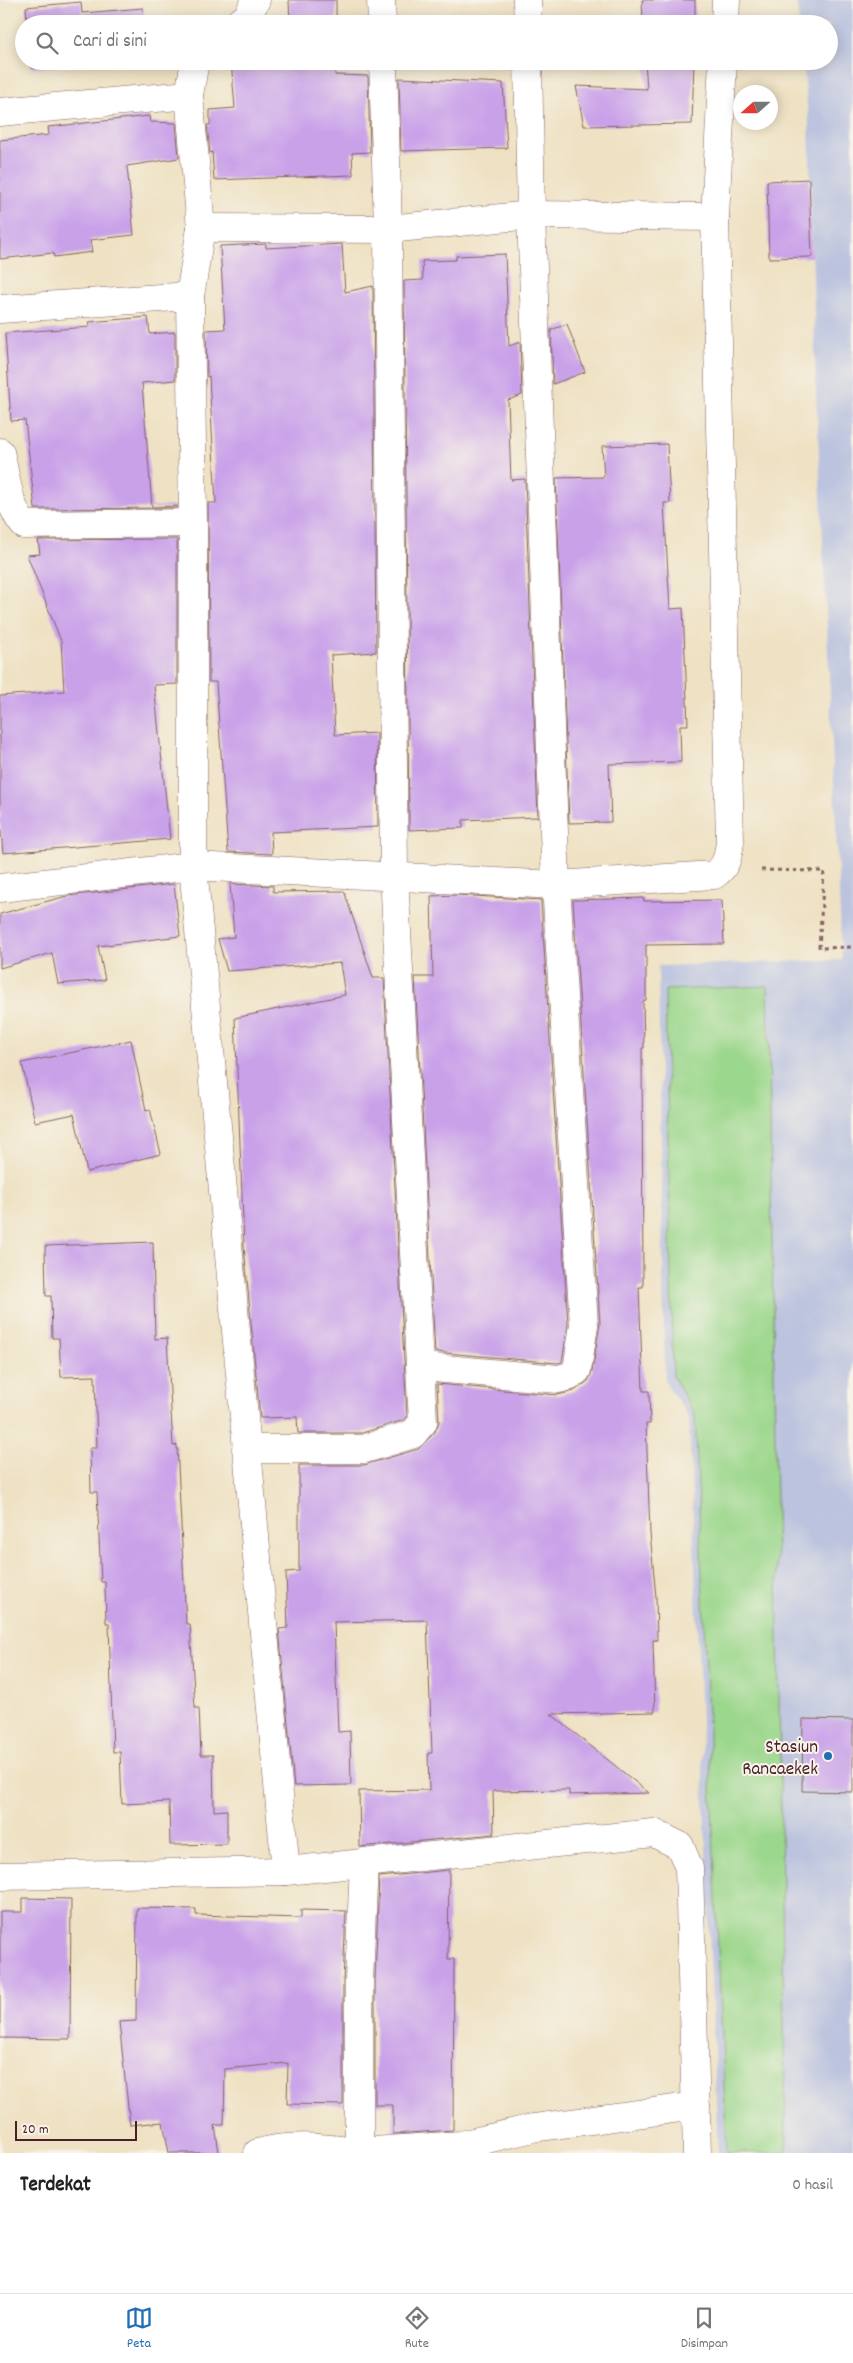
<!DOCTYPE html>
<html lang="id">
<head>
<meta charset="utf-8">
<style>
	body { margin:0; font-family:Dekko,sans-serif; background:#f6f6f6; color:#222 }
	.compass { position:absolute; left:733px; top:85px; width:45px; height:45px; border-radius:50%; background:#fff; box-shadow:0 2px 12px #0003; rotate:249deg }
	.scale { position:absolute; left:15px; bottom:12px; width:122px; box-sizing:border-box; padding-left:5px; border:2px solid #4a1f2b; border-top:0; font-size:14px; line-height:18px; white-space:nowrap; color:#4a1f2b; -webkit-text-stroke:4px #f7f3e8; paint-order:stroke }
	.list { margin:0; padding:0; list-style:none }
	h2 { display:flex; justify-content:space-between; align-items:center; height:65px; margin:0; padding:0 20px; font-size:21px }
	h2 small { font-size:16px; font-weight:400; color:#767676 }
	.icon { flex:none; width:28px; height:28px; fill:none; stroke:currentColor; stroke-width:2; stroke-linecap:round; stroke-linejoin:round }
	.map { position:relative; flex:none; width:853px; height:2153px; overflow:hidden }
	.search { position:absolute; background:#fff; box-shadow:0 2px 12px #0003; left:15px; right:15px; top:15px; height:55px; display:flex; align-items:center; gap:12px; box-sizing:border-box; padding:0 18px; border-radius:28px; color:#767676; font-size:19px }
	.sheet { height:140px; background:#fff }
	nav { display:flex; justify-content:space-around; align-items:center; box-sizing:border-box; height:70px; border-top:1px solid #e0e0e0; background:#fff; font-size:14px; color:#767676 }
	nav a { display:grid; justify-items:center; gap:2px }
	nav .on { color:#1f6fb2 }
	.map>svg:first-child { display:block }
	.industrial { fill:#bbc3de }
	.green { fill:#9bd78c; stroke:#727b5c }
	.building { fill:#c9a1e9 }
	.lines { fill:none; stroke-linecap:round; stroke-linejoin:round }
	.minor-casing { stroke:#846361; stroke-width:29 }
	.path { stroke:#846361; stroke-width:3; stroke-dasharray:4 4; stroke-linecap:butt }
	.minor { stroke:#fff; stroke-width:28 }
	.poi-dot { fill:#1f6fb2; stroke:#f7f3e8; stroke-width:2 }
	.labels { text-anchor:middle; stroke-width:4; stroke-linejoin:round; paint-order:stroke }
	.poi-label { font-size:19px; fill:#4a1f2b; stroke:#f7f3e8; text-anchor:end }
</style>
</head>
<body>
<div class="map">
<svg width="853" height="2153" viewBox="0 0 853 2153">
	<rect width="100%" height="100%" fill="#f7f3e8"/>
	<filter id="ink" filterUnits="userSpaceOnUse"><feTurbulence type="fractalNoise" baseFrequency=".02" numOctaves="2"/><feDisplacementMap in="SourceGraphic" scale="10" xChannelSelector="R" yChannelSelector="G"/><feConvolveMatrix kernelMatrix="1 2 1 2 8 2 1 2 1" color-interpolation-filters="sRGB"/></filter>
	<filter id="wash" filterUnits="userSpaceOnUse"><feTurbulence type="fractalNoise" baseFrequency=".0096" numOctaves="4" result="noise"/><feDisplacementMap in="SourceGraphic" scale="20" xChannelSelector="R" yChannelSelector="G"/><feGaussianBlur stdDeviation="1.12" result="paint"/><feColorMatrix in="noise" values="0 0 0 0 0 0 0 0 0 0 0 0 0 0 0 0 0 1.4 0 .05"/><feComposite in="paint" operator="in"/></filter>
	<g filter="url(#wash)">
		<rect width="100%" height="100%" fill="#efe2c4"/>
		<path class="industrial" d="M 797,0 L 853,0 L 853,2153 L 718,2153 L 689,1417 L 665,1382 L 658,966 L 842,960 L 816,390 L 809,124 L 803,61 L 829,61 L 829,24 L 799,24 Z"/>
		<path class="green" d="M 768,986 L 786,2153 L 727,2153 L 695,1415 L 673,1376 L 665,990 Z"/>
		<g id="blocks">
			<g class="building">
				<path d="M 289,0 L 336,0 L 336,24 L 290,24 Z"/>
				<path d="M 642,0 L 695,0 L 695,24 L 643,24 Z"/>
				<path d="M 81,2 L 82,13 L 143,8 L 144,24 L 27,24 L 26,7 Z"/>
				<path d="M 31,61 L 102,61 L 32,68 Z"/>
				<path d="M 231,61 L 335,61 L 335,75 L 368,76 L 370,152 L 352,153 L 353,175 L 214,180 L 212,152 L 210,153 L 207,125 L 210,125 L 210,110 L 235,108 Z"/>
				<path d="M 645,61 L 694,61 L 692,124 L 584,126 L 576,86 L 647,89 Z"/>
				<path d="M 399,78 L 503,83 L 507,148 L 401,151 Z"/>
				<path d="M 149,116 L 150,122 L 176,123 L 179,158 L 127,166 L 134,235 L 90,240 L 92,252 L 54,257 L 53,253 L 0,259 L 0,140 L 49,135 L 48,127 Z"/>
				<path d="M 809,179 L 812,257 L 769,258 L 767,181 Z"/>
				<path d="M 266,244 L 266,248 L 342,244 L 345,292 L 373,286 L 376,652 L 331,655 L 335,735 L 377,733 L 378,827 L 271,832 L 272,854 L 228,852 L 216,682 L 209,682 L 208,503 L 216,503 L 209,376 L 207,377 L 206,330 L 225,329 L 220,246 Z"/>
				<path d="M 505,254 L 509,346 L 520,342 L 522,395 L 508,400 L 511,480 L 525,479 L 538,817 L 463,820 L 463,828 L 409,830 L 404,281 L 423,280 L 422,261 L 456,260 L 456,256 Z"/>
				<path d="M 148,317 L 150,334 L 175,332 L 175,380 L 142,383 L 152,507 L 177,506 L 177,508 L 35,509 L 25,420 L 11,421 L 5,333 L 90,327 L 89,322 Z"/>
				<path d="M 567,324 L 585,372 L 553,384 L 551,330 Z"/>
				<path d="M 667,444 L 670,503 L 664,503 L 670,609 L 683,608 L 688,725 L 680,725 L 681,762 L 609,764 L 611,822 L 569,823 L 556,478 L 604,477 L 602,446 Z"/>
				<path d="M 177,539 L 177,684 L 154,685 L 170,839 L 3,853 L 0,821 L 0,696 L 64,691 L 61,641 L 27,555 L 40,554 L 38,540 Z"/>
				<path d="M 174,884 L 180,936 L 98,946 L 105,980 L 58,984 L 52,953 L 0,968 L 0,914 L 67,896 Z"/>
				<path d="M 230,884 L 273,886 L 273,892 L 344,891 L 373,978 L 384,978 L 407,1417 L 404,1420 L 362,1433 L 298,1433 L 297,1417 L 260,1418 L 244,1246 L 235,1018 L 345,995 L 340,963 L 227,971 L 218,939 L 234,937 Z"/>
				<path d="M 458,895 L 541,900 L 568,1324 L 562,1362 L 558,1363 L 435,1352 L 415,977 L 433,977 L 431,896 Z"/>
				<path d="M 643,898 L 644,901 L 722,900 L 724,944 L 646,945 L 646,1000 L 643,1001 L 644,1048 L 642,1048 L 643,1287 L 639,1287 L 643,1391 L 649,1391 L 650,1424 L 646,1424 L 650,1533 L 656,1597 L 657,1640 L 653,1640 L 655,1712 L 551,1714 L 649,1793 L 569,1795 L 569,1790 L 493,1791 L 494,1834 L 360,1847 L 359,1791 L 429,1790 L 428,1753 L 432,1753 L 427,1620 L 334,1622 L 338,1732 L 350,1731 L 351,1785 L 294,1786 L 279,1629 L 288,1628 L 286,1572 L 299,1571 L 299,1465 L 364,1465 L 418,1449 L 435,1432 L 439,1422 L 437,1384 L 558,1395 L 574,1391 L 588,1381 L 592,1372 L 600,1324 L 573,900 Z"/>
				<path d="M 131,1040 L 146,1110 L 150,1109 L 161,1154 L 87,1172 L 74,1114 L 35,1122 L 22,1063 Z"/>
				<path d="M 153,1242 L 155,1339 L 167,1338 L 173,1446 L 177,1445 L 186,1624 L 190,1624 L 195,1708 L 199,1708 L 201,1755 L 213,1755 L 214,1811 L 227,1810 L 227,1844 L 170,1845 L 169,1802 L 122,1804 L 120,1752 L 113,1752 L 109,1623 L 106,1623 L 105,1582 L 101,1582 L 97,1492 L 91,1492 L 90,1448 L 97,1448 L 95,1376 L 61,1377 L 59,1338 L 52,1338 L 51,1296 L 46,1296 L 45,1246 Z"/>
				<path d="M 803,1719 L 853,1720 L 853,1792 L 802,1791 Z"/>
				<path d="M 449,1870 L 448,1959 L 454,1959 L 453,2130 L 393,2134 L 393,2105 L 375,2105 L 375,1981 L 379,1877 Z"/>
				<path d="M 23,1898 L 71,1899 L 70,2039 L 0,2038 L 0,1912 L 23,1912 Z"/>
				<path d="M 137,1908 L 196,1909 L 196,1915 L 301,1918 L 301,1910 L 346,1911 L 343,1981 L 343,2105 L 287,2104 L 288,2063 L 225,2069 L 224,2125 L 215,2125 L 219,2153 L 169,2153 L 163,2122 L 130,2125 L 119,2022 L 136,2021 Z"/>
			</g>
		</g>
	</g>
	<g filter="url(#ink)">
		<use href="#blocks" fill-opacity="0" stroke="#846361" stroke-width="1"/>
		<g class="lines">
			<defs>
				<g id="minor">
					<path d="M 381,0 L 382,24"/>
					<path d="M 527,0 L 528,24"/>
					<path d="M 237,24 L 247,17 L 256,0"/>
					<path d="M 725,24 L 726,0"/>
					<path d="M 195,61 L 189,95 L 201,228 L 190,296 L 193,523 L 193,866 L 286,1871"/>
					<path d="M 0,112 L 189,95"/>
					<path d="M 201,228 L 388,229 L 531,215 L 715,217"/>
					<path d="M 0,309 L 190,296"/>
					<path d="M 0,452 C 6,475 8,507 24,525 L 193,523"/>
					<path d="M 0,888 L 193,866 L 556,885 L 714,875 C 727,867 728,856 730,842 L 715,217 L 723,61"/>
					<path d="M 422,1367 L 559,1379 L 570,1376 L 577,1370 L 584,1325 L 556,885 L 531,215 L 528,61"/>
					<path d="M 246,1449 L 364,1449 L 413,1434 L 423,1422 L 394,875 L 388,229 L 383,61"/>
					<path d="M 0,1876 L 286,1871 L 654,1833 L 680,1846 L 689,1868 L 697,2153"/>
					<path d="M 359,2152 L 461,2145 L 533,2128 L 696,2106"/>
					<path d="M 258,2153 C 292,2143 325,2148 359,2152 L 359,1981 L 364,1862"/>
				</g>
			</defs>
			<use href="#minor" class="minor-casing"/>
			<path class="path" d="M 761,870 L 824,871 L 819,948 L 853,947"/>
			<use href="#minor" class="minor"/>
		</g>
	</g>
	<circle class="poi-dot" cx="828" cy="1756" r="5"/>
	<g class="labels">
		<g class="poi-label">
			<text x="818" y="1752">Stasiun<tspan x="818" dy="22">Rancaekek</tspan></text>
		</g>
	</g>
</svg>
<svg class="compass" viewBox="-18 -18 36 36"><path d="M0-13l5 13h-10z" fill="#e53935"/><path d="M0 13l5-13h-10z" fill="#767676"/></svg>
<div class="scale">20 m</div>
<div class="search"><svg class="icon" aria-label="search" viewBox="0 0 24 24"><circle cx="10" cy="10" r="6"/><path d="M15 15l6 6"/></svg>Cari di sini</div>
</div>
<section class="sheet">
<h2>Terdekat<small>0 hasil</small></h2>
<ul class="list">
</ul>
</section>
<nav>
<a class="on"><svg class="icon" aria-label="map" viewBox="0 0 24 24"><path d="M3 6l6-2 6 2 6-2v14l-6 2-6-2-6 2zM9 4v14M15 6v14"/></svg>Peta</a>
<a><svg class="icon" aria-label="directions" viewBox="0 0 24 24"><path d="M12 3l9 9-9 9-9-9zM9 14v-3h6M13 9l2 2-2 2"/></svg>Rute</a>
<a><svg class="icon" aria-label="saved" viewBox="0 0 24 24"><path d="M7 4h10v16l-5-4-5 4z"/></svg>Disimpan</a>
</nav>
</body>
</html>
